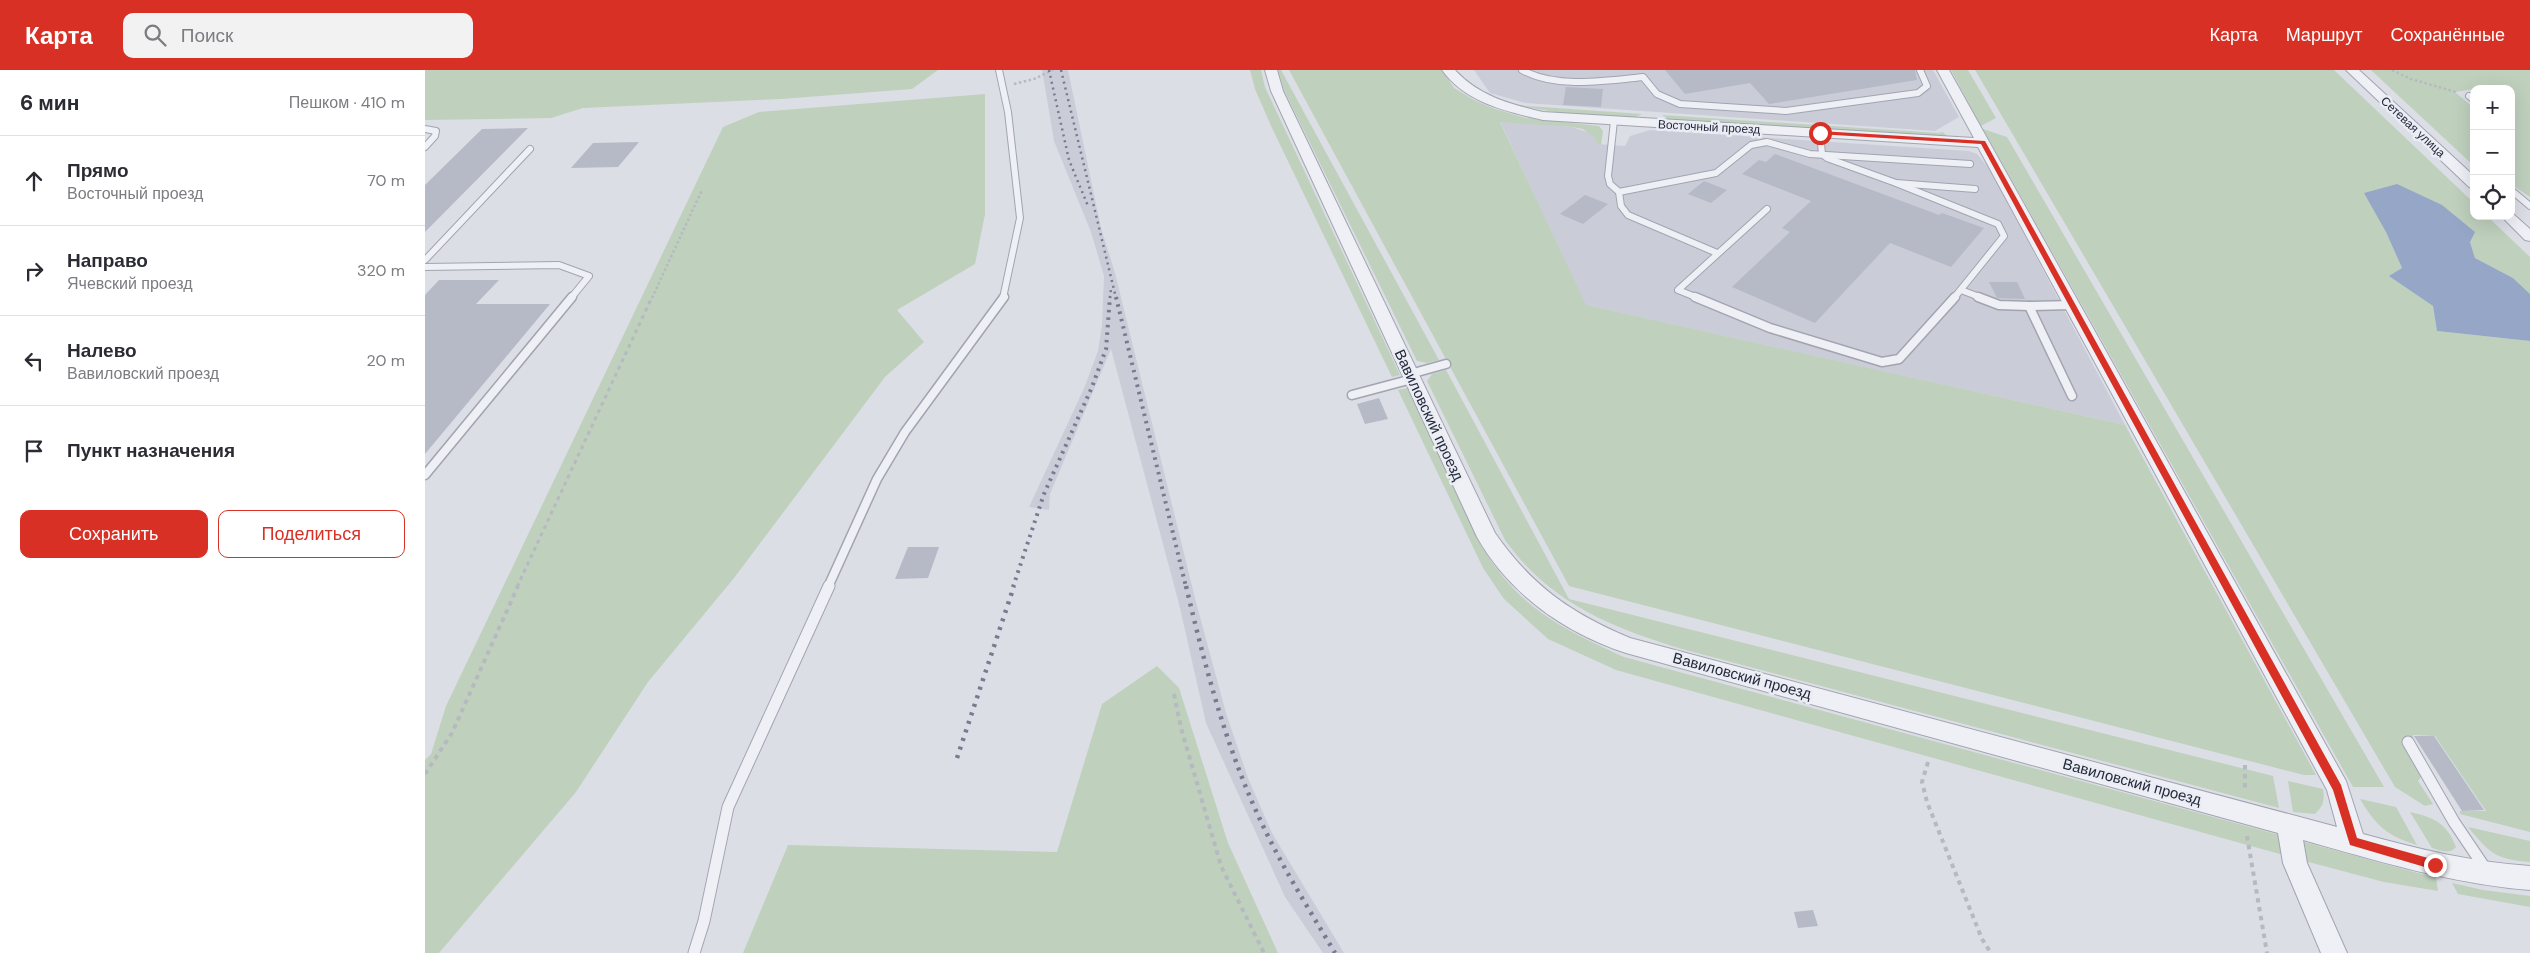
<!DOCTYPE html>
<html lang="ru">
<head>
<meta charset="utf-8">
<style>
	body { margin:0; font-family:"DM Sans",sans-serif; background:#f2f2f3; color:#2b2b33 }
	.controls { position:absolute; right:15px; top:15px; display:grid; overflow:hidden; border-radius:10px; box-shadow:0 5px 20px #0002 }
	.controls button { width:45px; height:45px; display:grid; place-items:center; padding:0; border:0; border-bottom:1px solid #e1e1e2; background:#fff; color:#2b2b33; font:25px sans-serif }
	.stop { position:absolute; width:15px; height:15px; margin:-11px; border:4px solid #d93025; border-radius:50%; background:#fff }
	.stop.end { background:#d93025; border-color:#fff; box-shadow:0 1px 5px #0008 }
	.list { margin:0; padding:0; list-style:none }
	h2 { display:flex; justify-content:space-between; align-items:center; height:65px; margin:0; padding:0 20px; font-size:21px }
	h2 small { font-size:16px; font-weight:400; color:#7c7c81 }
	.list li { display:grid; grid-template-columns:32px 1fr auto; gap:15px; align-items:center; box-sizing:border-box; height:90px; padding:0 20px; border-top:1px solid #e1e1e2 }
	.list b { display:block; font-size:19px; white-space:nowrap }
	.list p { margin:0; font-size:16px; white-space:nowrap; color:#7c7c81 }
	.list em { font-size:16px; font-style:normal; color:#7c7c81 }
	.actions { display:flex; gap:10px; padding:15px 20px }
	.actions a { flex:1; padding:11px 0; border:1px solid #d93025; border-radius:10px; text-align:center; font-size:18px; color:#d93025 }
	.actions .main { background:#d93025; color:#fff }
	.icon { flex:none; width:28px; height:28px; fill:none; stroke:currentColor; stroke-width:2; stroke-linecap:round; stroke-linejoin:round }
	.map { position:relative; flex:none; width:2105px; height:883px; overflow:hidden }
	header { display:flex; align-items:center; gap:30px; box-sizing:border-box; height:70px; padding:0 25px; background:#d93025; color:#fff }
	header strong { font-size:24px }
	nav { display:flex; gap:28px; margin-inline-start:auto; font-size:18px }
	.search { width:350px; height:45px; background:#f2f2f3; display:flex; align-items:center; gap:12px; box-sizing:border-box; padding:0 18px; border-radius:10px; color:#7c7c81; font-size:19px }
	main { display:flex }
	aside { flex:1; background:#fff }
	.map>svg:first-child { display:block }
	.built { fill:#cacdd8 }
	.green { fill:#bfd0bd }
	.water { fill:#96a6c7 }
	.building { fill:#b6b9c6 }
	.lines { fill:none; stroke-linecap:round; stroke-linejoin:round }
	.lane-far2-casing { stroke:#a2a4b0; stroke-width:8 }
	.lane-far1-casing { stroke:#a2a4b0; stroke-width:11 }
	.lane-casing { stroke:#a2a4b0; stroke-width:13 }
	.street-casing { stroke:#a2a4b0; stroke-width:2 }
	.path-far2 { stroke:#b6b9c1; stroke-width:2.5; stroke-dasharray:2.5 2.5; stroke-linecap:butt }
	.path-far1 { stroke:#b6b9c1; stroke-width:3; stroke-dasharray:4 4; stroke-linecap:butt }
	.path { stroke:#b6b9c1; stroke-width:4; stroke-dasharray:4.5 4.5; stroke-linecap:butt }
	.lane-far2 { stroke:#eef0f5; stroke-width:6 }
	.lane-far1 { stroke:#eef0f5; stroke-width:8 }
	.lane { stroke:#eef0f5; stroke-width:11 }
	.street { fill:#eef0f5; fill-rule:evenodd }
	.rail-far2 { stroke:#757b90; stroke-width:2.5; stroke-dasharray:2 4; stroke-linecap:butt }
	.rail-far1 { stroke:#757b90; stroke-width:4; stroke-dasharray:2.5 5; stroke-linecap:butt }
	.rail { stroke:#757b90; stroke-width:4.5; stroke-dasharray:3 6; stroke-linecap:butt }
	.route { fill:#d93025 }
	.labels { text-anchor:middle; stroke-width:5; stroke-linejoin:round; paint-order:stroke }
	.far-street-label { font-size:12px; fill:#262a3c; stroke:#ebedf4 }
	.street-label { font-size:15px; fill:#262a3c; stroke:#ebedf4 }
</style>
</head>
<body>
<header>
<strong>Карта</strong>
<div class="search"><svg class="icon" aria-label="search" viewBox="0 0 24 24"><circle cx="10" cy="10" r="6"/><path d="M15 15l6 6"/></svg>Поиск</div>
<nav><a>Карта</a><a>Маршрут</a><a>Сохранённые</a></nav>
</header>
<main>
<aside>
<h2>6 мин<small>Пешком · 410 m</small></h2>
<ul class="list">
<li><svg class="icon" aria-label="ahead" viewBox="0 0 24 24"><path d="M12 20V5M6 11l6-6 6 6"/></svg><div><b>Прямо</b><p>Восточный проезд</p></div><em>70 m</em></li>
<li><svg class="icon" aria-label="right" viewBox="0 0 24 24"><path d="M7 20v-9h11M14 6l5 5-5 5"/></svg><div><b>Направо</b><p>Ячевский проезд</p></div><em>320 m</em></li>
<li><svg class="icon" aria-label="left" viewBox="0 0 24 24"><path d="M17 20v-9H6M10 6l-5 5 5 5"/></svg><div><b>Налево</b><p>Вавиловский проезд</p></div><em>20 m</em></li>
<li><svg class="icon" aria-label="arrive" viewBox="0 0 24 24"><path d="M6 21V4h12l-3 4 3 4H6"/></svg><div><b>Пункт назначения</b></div></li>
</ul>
<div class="actions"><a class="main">Сохранить</a><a>Поделиться</a></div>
</aside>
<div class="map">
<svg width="2105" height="883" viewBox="0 0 2105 883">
	<rect width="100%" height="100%" fill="#dcdee6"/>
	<g class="built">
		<path d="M 617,0 L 643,0 L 676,158 L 690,203 L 771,532 L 801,643 L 823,708 L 847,763 L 919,883 L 898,883 L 860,827 L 781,653 L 754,534 L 686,279 L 625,424 L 624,440 L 604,437 L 660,316 L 673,281 L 677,255 L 679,206 L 666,162 L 629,71 Z"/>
		<path d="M 1049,0 L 1508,0 L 1534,47 L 1510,61 L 1100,33 L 1065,23 Z"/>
		<path d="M 1075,51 L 1147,57 L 1165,63 L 1171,68 L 1172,74 L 1200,76 L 1205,66 L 1225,60 L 1544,81 L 1552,84 L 1564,98 L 1700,355 L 1160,235 Z"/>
	</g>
	<g class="green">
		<path d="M 0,0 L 513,0 L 487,19 L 356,29 L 158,38 L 126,48 L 0,50 Z"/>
		<path d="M 825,0 L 836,0 L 840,17 L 975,305 L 967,307 L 847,58 L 830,19 Z"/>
		<path d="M 853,0 L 856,0 L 1014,290 L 1002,293 L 992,291 L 859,20 Z"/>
		<path d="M 864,0 L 1017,0 L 1029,18 L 1051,31 L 1070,39 L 1101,48 L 1174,56 L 1178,61 L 1176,75 L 1172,74 L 1170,68 L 1158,59 L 1147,57 L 1075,52 L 1161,235 L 1700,355 L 1891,705 L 1879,705 L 1144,516 Z"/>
		<path d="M 1526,0 L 1543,0 L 1571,48 L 1556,56 Z"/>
		<path d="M 1550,0 L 1909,0 L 2049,133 L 2049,146 L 2062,146 L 2105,187 L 2105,224 L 2088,208 L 2050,188 L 2045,172 L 1961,162 L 1977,198 L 1965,206 L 2008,236 L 2012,261 L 2105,271 L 2105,762 L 2035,744 L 2035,741 L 2061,741 L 2010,666 L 1988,665 L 1988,669 L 1977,671 L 1998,704 L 1993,711 L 2008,734 L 2000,736 L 1970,717 Z"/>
		<path d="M 1946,0 L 2105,0 L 2105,127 L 2086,114 L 2086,41 L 2090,40 L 2086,36 L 2086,19 L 2049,19 L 2030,22 L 2049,38 L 2049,96 Z"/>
		<path d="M 560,24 L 560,144 L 550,194 L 472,240 L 499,272 L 460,307 L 309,508 L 223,612 L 151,722 L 14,883 L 0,883 L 0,690 L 6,684 L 21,636 L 298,57 L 334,42 Z"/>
		<path d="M 1089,35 L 1217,44 L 1209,48 L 1137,43 Z"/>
		<path d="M 1237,45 L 1514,63 L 1518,62 L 1522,66 L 1245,50 Z"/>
		<path d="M 1558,59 L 1582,67 L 1959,717 L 1928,717 Z"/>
		<path d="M 1021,300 L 1144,529 L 1848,706 L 1854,738 L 1257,579 C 1186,557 1125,533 1080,470 L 1002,311 L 1007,304 Z"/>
		<path d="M 983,318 L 1053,470 C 1091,536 1131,556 1199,587 L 1858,766 L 1862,786 L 1191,600 L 1123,569 L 1079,529 L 1058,498 L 973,320 Z"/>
		<path d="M 732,596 L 754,618 L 803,773 L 853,883 L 318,883 L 363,775 L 632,782 L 677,634 Z"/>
		<path d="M 1863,711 L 1898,719 C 1900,731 1898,736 1890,744 L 1868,742 Z"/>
		<path d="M 1935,729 L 1971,737 L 1992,775 C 1962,766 1951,756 1935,729 Z"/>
		<path d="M 1985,742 C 2008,747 2022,753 2031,777 C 2025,785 2015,780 2007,778 Z"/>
		<path d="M 2043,757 L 2105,771 L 2105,792 C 2069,789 2065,783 2043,757 Z"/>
		<path d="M 1872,770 L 2011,808 L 2013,821 L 1959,812 L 1876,790 Z"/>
		<path d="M 2027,813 L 2058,820 L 2105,826 L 2105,837 L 2033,824 Z"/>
	</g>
	<path class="water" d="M 1972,114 L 2017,135 L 2050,162 L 2045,172 L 2050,188 L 2088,208 L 2105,224 L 2105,271 L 2012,261 L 2008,236 L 1964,206 L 1977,198 L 1961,162 L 1939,123 Z"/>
	<g class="building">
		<path d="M 1240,0 L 1490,0 L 1492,10 L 1344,34 L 1325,13 L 1260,24 Z"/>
		<path d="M 1141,17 L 1178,19 L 1176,37 L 1138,35 Z"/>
		<path d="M 103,58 L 0,162 L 0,115 L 57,59 Z"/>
		<path d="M 214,72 L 193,97 L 146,98 L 168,73 Z"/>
		<path d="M 1350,84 L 1514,145 L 1517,143 L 1559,158 L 1526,197 L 1465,173 L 1390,253 L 1307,217 L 1365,162 L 1357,158 L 1386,131 L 1317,104 L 1334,90 L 1341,92 Z"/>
		<path d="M 1279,111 L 1302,120 L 1286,133 L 1263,124 Z"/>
		<path d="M 1160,125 L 1183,134 L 1158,154 L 1135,144 Z"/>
		<path d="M 14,210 L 74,210 L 51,234 L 125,234 L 0,384 L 0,225 Z"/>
		<path d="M 1564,212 L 1592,212 L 1600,229 L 1572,228 Z"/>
		<path d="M 954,328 L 963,349 L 940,354 L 932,334 Z"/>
		<path d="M 483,477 L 514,477 L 503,508 L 470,509 Z"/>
		<path d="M 1989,666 L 2009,666 L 2059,740 L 2037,741 Z"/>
		<path d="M 1388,840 L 1393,856 L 1373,858 L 1369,842 Z"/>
	</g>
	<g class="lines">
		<defs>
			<g id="lane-far2">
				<path d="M 574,0 L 583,42 L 595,148 L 578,228"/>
				<path d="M 1097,0 C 1132,19 1180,11 1218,7 L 1232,24 L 1255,34 L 1361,41 L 1493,23 L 1502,16 L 1495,0"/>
				<path d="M 2044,26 L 2049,30"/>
				<path d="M 1189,51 L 1183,106 L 1185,114 L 1194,122 L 1196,136 L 1203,145 L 1292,183"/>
				<path d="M 0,59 L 11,61 L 10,66 L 0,77"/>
				<path d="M 1395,63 L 1397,84 L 1402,88 L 1471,113 L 1550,119"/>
				<path d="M 1471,113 L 1573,154 L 1579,166 L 1529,228"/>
				<path d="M 2086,120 L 2105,136"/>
				<path d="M 1194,122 L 1291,103 L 1326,75 L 1342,72 L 1385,84 L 1545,94"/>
				<path d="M 0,190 L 105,79"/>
				<path d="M 0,197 L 134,195 L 164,206 L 146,228"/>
				<path d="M 1536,220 L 1557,228"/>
				<path d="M 1273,228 L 1253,220 L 1342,139"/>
			</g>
			<g id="lane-far1">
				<path d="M 1270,227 L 1345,258 L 1457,292 L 1474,289 L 1530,227"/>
				<path d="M 1553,227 L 1574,235 L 1604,236"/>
				<path d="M 1647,235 L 1604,236 L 1647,326"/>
				<path d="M 985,304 L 1021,294"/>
				<path d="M 927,325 L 987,309"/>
				<path d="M 0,405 L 147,227"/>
				<path d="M 403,517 L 452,409 L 480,362 L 579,227"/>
			</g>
			<g id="lane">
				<path d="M 1983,672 L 2029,752 L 2060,798"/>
				<path d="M 269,883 L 279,851 L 303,737 L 404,516"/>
			</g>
			<g id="street">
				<path d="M 840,0 L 852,0 L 858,21 L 1070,463 C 1107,516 1146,543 1205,568 L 1912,757 L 1902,720 L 1553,77 L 1118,50 C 1080,41 1041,33 1017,0 L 1030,0 C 1054,26 1084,34 1118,42 L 1549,68 L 1512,0 L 1524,0 L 1921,711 L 1938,764 C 1993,779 2047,792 2105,796 L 2105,820 C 2027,814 1953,791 1878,770 L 1882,793 L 1922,883 L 1896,883 L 1858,793 L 1853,763 L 1201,583 C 1140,563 1084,524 1052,467 L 846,21 Z"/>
				<path d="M 1921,0 L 1934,0 L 2049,106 L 2049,118 L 2044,117 Z"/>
				<path d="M 2086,142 L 2105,159 L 2105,171 L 2100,170 L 2076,146 L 2086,146 Z"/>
			</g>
		</defs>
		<use href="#lane-far2" class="lane-far2-casing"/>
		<use href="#lane-far1" class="lane-far1-casing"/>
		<use href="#lane" class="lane-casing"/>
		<use href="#street" class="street-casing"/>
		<g class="path-far2">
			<path d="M 1967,0 L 1986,9 L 2031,22"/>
			<path d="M 589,14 L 609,9 L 628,0"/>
			<path d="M 227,228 L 277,120"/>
		</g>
		<path class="path-far1" d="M 92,517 L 227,227"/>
		<g class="path">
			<path d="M 749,624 L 756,658 L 796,796 L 839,883"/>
			<path d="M 1503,692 L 1497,712 L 1502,732 L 1557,869 L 1566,883"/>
			<path d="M 1820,695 L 1820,722"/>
			<path d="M 0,704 L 27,663 L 93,516"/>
			<path d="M 1822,766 L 1842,883"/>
		</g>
		<use href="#lane-far2" class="lane-far2"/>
		<use href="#lane-far1" class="lane-far1"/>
		<use href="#lane" class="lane"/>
		<use href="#street" class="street"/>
		<g class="rail-far2">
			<path d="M 624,0 L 644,90 L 663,136"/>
			<path d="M 636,0 L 691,228"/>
			<path d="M 685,228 L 686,219"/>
		</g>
		<g class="rail-far1">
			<path d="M 691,227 L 761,517"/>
			<path d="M 588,517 L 619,424 L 667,317 L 681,279 L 685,227"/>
		</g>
		<g class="rail">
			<path d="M 761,516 C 781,600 803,686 842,764 C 862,805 887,844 910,883"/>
			<path d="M 532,688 L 589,516"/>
		</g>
	</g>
	<path class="route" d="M 1395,61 L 1560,71 L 1916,715 L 1932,768 L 2010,790 L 2014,791 L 2014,798 L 2010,800 L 1925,775 L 1908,720 L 1556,74 L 1393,64 Z"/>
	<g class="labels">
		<g class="far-street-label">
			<text transform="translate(1284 57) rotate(3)" y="4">Восточный проезд</text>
			<text transform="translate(1988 57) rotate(43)" y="4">Сетевая улица</text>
		</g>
		<g class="street-label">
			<text transform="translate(1004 345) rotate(65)" y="5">Вавиловский проезд</text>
			<text transform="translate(1317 606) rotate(15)" y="5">Вавиловский проезд</text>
			<text transform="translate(1707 712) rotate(15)" y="5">Вавиловский проезд</text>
		</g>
	</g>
</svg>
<div class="controls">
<button>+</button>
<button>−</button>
<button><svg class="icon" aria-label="locate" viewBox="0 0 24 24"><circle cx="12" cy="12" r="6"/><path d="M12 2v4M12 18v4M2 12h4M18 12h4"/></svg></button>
</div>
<div class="stop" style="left:1395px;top:63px"></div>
<div class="stop end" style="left:2010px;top:795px"></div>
</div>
</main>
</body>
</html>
